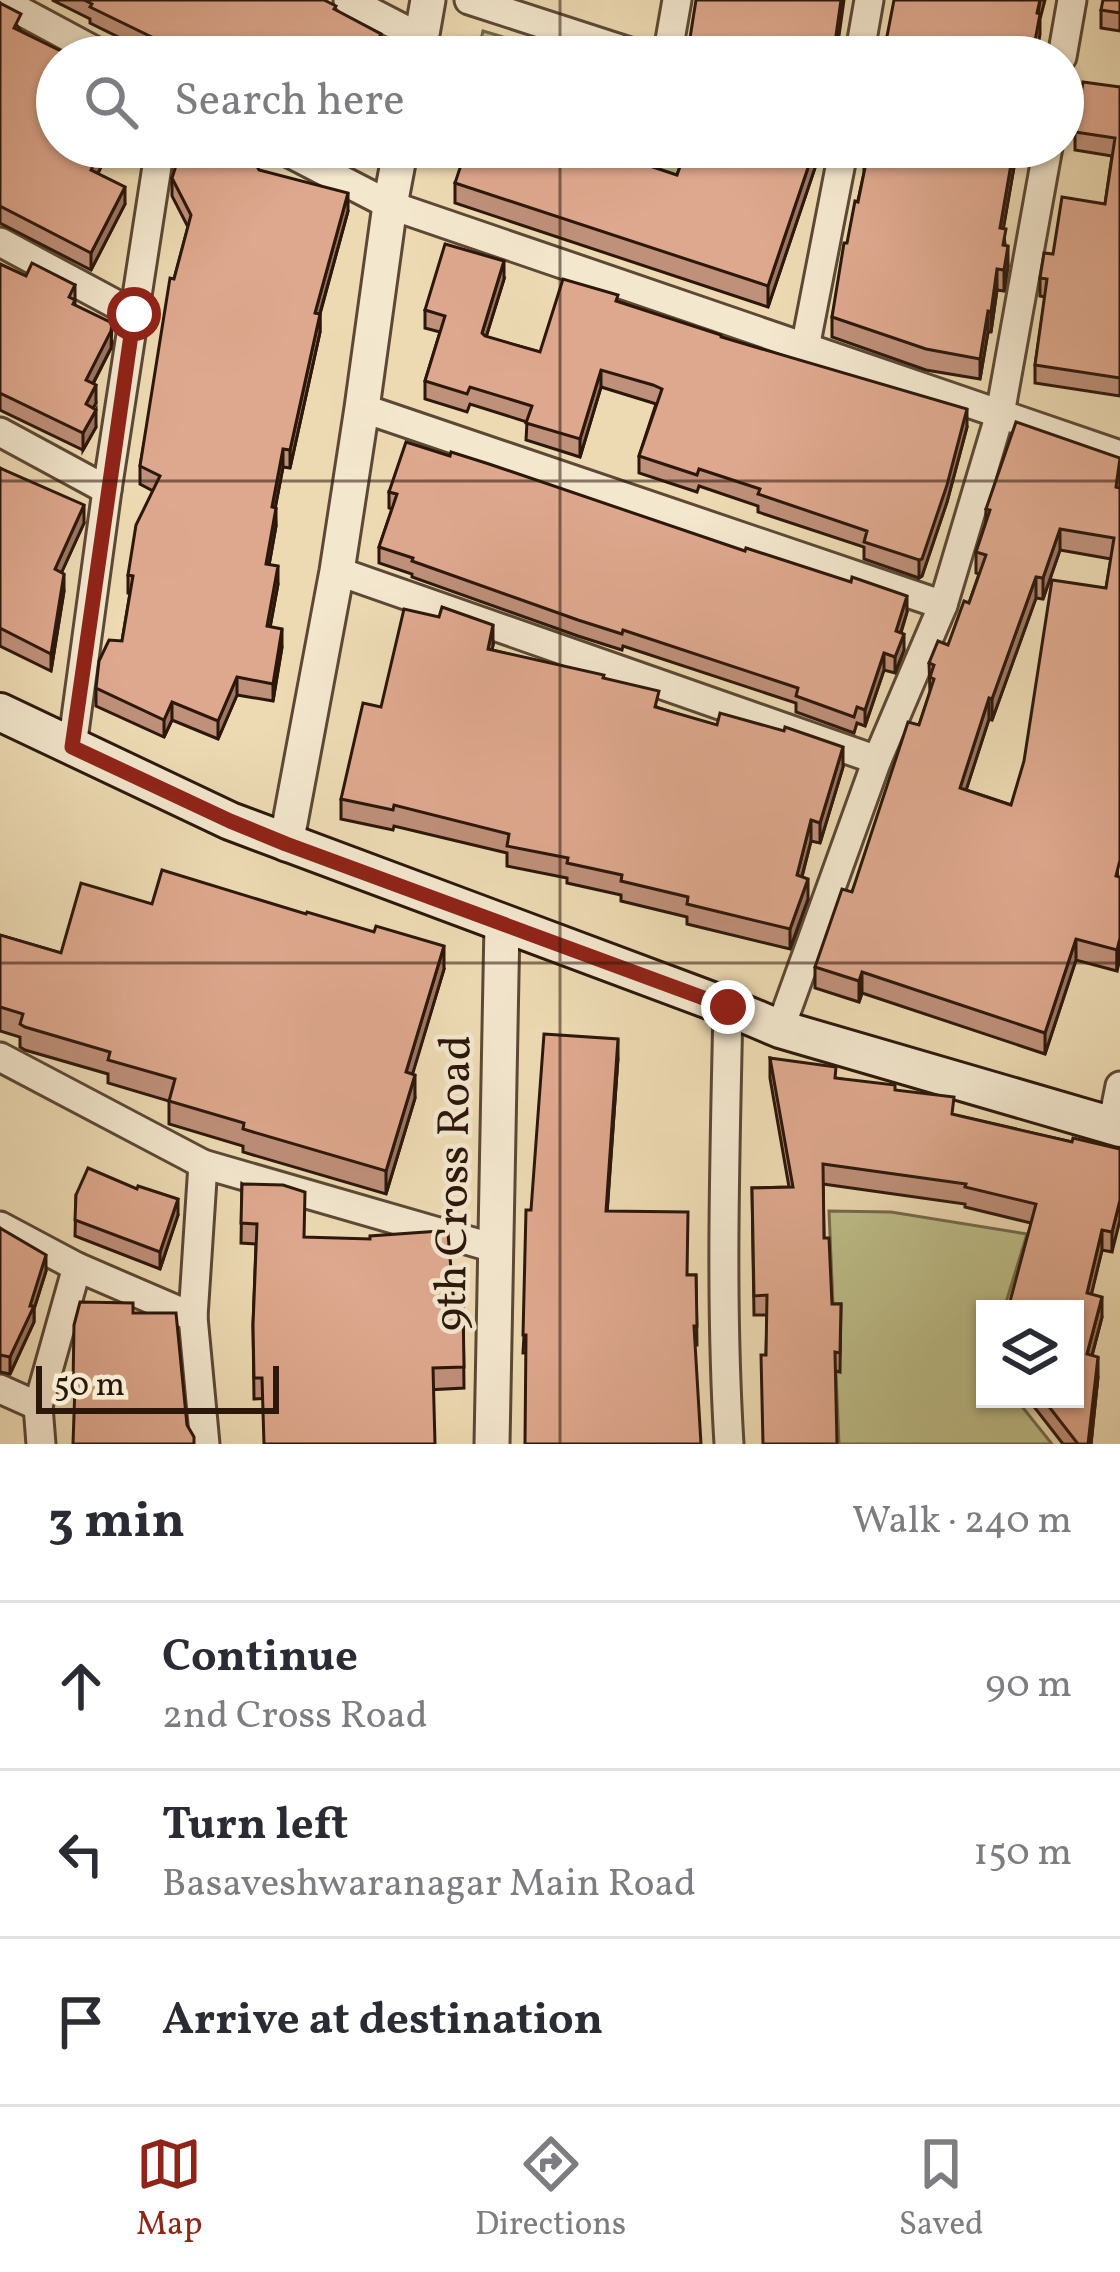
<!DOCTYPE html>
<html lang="en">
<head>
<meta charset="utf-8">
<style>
	body { margin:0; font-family:Vollkorn,serif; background:#f7f7f7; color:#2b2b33 }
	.controls { position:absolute; right:36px; bottom:36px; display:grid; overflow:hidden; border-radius:0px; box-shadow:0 3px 9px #0004 }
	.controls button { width:108px; height:108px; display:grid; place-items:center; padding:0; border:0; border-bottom:3px solid #e1e1e2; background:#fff; color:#2b2b33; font:60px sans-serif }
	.scale { position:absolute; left:36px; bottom:30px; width:243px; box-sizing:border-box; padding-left:12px; border:6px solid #2c170b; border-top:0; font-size:33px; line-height:42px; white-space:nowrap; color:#2c170b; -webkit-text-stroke:9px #f3e7ce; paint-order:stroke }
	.stop { position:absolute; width:36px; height:36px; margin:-27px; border:9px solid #8f2418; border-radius:50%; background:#fff }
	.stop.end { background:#8f2418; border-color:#fff; box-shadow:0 3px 12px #0008 }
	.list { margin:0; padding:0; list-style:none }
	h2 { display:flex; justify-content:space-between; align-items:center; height:156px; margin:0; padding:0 48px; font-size:51px }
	h2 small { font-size:39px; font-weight:400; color:#7c7c81 }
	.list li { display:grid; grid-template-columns:78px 1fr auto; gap:36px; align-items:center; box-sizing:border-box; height:168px; padding:0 48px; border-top:3px solid #e1e1e2 }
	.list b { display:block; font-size:45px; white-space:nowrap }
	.list p { margin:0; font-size:39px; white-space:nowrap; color:#7c7c81 }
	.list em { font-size:39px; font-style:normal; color:#7c7c81 }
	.icon { flex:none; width:66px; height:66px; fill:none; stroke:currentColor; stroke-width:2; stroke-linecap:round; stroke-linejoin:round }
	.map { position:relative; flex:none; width:1120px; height:1444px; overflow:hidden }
	.search { position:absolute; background:#fff; box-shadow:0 3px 9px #0004; left:36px; right:36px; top:36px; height:132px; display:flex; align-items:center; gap:30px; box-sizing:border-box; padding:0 42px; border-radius:66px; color:#7c7c81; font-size:45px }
	.sheet { height:660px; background:#fff }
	nav { display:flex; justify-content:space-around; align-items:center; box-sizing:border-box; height:168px; border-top:3px solid #e1e1e2; background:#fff; font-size:33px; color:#7c7c81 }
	nav a { display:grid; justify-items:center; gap:6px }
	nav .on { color:#8f2418 }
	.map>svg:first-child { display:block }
	.green { fill:#bdbe89; stroke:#746a4a; stroke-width:3 }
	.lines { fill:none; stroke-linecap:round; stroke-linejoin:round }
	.minor-casing { stroke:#5c4835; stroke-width:33 }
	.tertiary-casing { stroke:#5c4835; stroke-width:39 }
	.secondary-casing { stroke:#2c170b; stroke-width:42 }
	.minor { stroke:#f3e7ce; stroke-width:27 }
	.tertiary { stroke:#f3e7ce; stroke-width:33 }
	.secondary { stroke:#f3e7ce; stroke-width:36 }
	.wall { fill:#bf907a; stroke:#2c170b; stroke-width:3; fill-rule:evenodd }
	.shaded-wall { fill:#9b7663; stroke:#2c170b; stroke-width:3 }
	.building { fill:#dea88e; stroke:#2c170b; stroke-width:3; fill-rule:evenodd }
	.route { stroke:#8f2418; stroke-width:15 }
	.grid { fill:none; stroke:#2c170b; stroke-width:3; stroke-opacity:0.55 }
	.labels { text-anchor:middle; stroke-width:9; stroke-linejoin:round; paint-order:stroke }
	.street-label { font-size:45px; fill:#2c170b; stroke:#f3e7ce }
</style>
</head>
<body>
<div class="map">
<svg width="1120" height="1444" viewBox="0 0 1120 1444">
	<rect width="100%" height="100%" fill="#eddab3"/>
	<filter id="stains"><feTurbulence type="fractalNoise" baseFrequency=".00167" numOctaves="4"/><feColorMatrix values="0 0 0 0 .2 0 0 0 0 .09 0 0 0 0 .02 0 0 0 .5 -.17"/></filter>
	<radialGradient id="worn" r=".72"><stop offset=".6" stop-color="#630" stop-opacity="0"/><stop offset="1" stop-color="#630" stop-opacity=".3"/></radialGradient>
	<g class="green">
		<path d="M 483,31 L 571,57 L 477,57 Z"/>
		<path d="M 532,147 L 694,147 L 682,183 Z"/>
		<path d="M 829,1211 L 891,1212 L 1027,1234 L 1004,1309 L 985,1309 L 985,1399 L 1016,1399 L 1052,1444 L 839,1444 Z"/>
	</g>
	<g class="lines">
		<defs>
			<g id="minor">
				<path d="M 0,0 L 106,57"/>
				<path d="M 348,0 L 421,38"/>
				<path d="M 469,0 L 645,57"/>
				<path d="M 667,57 L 677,0"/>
				<path d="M 859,57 L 869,0"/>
				<path d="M 1062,57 L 1072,0"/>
				<path d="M 278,147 L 390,205 L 1120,455"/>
				<path d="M 0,242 L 134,314"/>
				<path d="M 805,348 L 844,147"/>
				<path d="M 362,408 L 943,605"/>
				<path d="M 0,432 L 107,490"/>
				<path d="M 337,571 L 877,760"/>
				<path d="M 72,747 L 107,490 L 160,147"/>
				<path d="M 728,1007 C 725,1153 720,1298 729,1444"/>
				<path d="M 780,1029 L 877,760 L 943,605 L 1000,414 L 1048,147"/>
				<path d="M 0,1057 L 203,1164 L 494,1248"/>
				<path d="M 1112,1126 L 1120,1086"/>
				<path d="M 203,1164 L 193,1317 L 205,1444"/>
				<path d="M 0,1226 L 77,1267 L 193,1317"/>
				<path d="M 0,1389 L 38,1406 L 77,1267"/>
				<path d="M 38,1406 L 41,1444"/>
			</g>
			<g id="tertiary">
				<path d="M 418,57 L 428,0"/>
				<path d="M 286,844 L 337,571 L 362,408 L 390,205 L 401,147"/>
				<path d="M 492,1444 L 502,924"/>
			</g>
			<path id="secondary" d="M 0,712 L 230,821 L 728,1007 L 780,1029 L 1120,1128"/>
		</defs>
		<use href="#minor" class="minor-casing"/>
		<use href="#tertiary" class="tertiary-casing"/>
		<use href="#secondary" class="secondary-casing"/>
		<use href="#minor" class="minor"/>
		<use href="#tertiary" class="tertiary"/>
		<use href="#secondary" class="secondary"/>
	</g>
	<g class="wall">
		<path d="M 52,0 L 324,0 L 381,50 L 378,57 L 159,57 L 90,23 L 90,19 Z"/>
		<path d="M 1120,0 L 1120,31 L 1101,28 L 1101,10 Z"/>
		<path d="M 0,3 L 21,31 L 67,57 L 57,147 L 111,147 L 98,173 L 125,204 L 91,270 L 0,223 Z"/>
		<path d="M 1120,87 L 1120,396 L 1035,383 L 1035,365 L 1045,297 L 1040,296 L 1040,278 L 1053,254 L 1105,204 L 1112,156 L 1075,150 L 1075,132 Z"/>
		<path d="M 325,147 L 346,147 L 342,155 Z"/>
		<path d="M 687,147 L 822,147 L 768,307 L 455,203 L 455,183 L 677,175 Z"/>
		<path d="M 1014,147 L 1014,167 L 1003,229 L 1008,266 L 1004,291 L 997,290 L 991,332 L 988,332 L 980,379 L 926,370 L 832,337 L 832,317 L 864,173 L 864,153 Z"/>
		<path d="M 259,170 L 348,211 L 320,314 L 320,332 L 290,468 L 283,467 L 275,508 L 276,526 L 269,565 L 278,584 L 270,627 L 282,647 L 273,701 L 237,695 L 218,739 L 172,720 L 164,737 L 96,706 L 96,688 L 122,641 L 130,593 L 128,593 L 128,575 L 153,491 L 140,484 L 140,466 L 174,279 L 188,227 L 172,196 L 172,178 Z"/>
		<path d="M 0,264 L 26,276 L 75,285 L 75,305 L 112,341 L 111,348 L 93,384 L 96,403 L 93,408 L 96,427 L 83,450 L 0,410 Z"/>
		<path d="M 504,279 L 486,337 L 540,352 L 618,302 L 721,337 L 967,427 L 947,502 L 922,576 L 919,578 L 864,559 L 864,547 L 758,512 L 758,506 L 699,486 L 697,492 L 639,473 L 639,456 L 656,404 L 653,403 L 601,387 L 580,457 L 526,440 L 527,422 L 470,404 L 467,412 L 425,399 L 425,381 L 440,332 L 425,328 L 425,310 Z"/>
		<path d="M 1120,458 L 1117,971 L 1076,960 L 1045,1054 L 862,993 L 859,1002 L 815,988 L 815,967 L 852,892 L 919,725 L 930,692 L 929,663 L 948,645 L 969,603 L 979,574 L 976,573 L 976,552 L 986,523 L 986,509 ZM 1060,550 L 1111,559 L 1106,588 L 1011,805 L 966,790 L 989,719 L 992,720 L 1036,598 L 1043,599 Z"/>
		<path d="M 0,468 L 84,523 L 61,573 L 64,591 L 51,671 L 0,646 Z"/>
		<path d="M 389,492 L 907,612 L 901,633 L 904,650 L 895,673 L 884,670 L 865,726 L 857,723 L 854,733 L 796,712 L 796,703 L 623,646 L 622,650 L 578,636 L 412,577 L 412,574 L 379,563 L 379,547 L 392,509 L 389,508 Z"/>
		<path d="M 493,645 L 492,650 L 604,678 L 659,708 L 843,767 L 820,843 L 811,841 L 802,877 L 808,899 L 790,949 L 687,924 L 687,917 L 621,901 L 621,895 L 567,883 L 567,878 L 507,866 L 507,853 L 394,826 L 393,830 L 341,819 L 341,799 L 381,707 Z"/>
		<path d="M 152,904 L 444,969 L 412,1074 L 415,1098 L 386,1194 L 243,1152 L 243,1146 L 169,1124 L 169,1101 L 108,1083 L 108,1074 L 25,1050 L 20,1047 L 20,1037 L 0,1031 L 0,935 L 61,953 Z"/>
		<path d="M 618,1058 L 607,1211 L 687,1275 L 696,1275 L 697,1345 L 523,1353 L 531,1210 Z"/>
		<path d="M 770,1058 L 836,1078 L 895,1090 L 954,1115 L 1072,1142 L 1120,1149 L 1112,1252 L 1102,1250 L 1091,1294 L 1102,1317 L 1092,1356 L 1098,1377 L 1091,1444 L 1063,1444 L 1028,1399 L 1075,1399 L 1031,1223 L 965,1207 L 965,1204 L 823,1184 L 824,1238 L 832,1304 L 841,1304 L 840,1372 L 766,1355 L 767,1315 L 754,1315 L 752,1188 L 789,1187 L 770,1078 Z"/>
		<path d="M 242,1184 L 304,1237 L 454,1305 L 463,1305 L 464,1388 L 254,1399 L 253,1325 L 256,1244 L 241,1243 Z"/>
		<path d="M 137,1189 L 178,1215 L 160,1269 L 75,1236 L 76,1195 Z"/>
		<path d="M 0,1228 L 46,1271 L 34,1309 L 34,1322 L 10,1374 L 0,1372 Z"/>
	</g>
	<g class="shaded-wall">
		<path d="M 841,0 L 844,0 L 836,57 L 833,57 Z"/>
		<path d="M 1040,0 L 1045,0 L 1040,19 L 1040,34 L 1036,57 L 1032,57 Z"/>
		<path d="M 381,34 L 381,50 L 378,57 L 369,57 Z"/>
		<path d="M 102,147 L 111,147 L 91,187 L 91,170 Z"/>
		<path d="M 815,147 L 822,147 L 768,307 L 768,286 Z"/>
		<path d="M 1014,147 L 1014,167 L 1000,248 L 1000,228 Z"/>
		<path d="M 125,187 L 125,204 L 91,270 L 91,253 Z"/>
		<path d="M 348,193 L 348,211 L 315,331 L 315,313 Z"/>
		<path d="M 1008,246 L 1008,266 L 1004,291 L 1004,270 Z"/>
		<path d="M 504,261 L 504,279 L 482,350 L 482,333 Z"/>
		<path d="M 997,269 L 997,290 L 991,332 L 991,312 Z"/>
		<path d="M 988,311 L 988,332 L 980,379 L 980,359 Z"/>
		<path d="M 320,314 L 320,332 L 290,468 L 290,450 Z"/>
		<path d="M 112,323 L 111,348 L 86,397 L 86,380 Z"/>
		<path d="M 601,370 L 601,387 L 580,457 L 580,439 Z"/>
		<path d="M 96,385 L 96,403 L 86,421 L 86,404 Z"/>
		<path d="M 967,409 L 967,427 L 947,502 L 922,576 L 919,578 L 919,560 Z"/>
		<path d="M 96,410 L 96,427 L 83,450 L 83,433 Z"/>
		<path d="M 283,449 L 283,467 L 272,525 L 272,507 Z"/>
		<path d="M 84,505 L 84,523 L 55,587 L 55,569 Z"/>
		<path d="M 276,508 L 276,526 L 266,582 L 266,564 Z"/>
		<path d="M 1060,529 L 1060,550 L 1043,599 L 1043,578 Z"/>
		<path d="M 278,566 L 278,584 L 267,644 L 267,626 Z"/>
		<path d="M 64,574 L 64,591 L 51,671 L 51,654 Z"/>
		<path d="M 1036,577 L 1036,598 L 992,720 L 992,699 Z"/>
		<path d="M 907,596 L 907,612 L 896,647 L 896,631 Z"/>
		<path d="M 493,625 L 493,645 L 488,669 L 488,649 Z"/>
		<path d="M 282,629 L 282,647 L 273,701 L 273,684 Z"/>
		<path d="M 904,634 L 904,650 L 895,673 L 895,657 Z"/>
		<path d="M 884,653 L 884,670 L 865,726 L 865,710 Z"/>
		<path d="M 237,677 L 237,695 L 218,739 L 218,721 Z"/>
		<path d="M 989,698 L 989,719 L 960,809 L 960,788 Z"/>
		<path d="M 172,702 L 172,720 L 164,737 L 164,720 Z"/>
		<path d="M 843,747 L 843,767 L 820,843 L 820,823 Z"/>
		<path d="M 811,820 L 811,841 L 797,895 L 797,875 Z"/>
		<path d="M 808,879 L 808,899 L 790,949 L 790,929 Z"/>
		<path d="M 1120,938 L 1120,959 L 1117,971 L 1117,950 Z"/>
		<path d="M 1076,939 L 1076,960 L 1045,1054 L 1045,1033 Z"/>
		<path d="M 444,946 L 444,969 L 406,1096 L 406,1072 Z"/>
		<path d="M 862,972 L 862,993 L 859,1002 L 859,981 Z"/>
		<path d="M 618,1039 L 618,1058 L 606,1229 L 606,1211 Z"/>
		<path d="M 415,1075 L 415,1098 L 386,1194 L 386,1171 Z"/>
		<path d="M 178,1199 L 178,1215 L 160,1269 L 160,1252 Z"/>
		<path d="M 1120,1200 L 1120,1220 L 1112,1252 L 1112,1232 Z"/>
		<path d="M 1102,1230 L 1102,1250 L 1087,1313 L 1087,1293 Z"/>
		<path d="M 46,1255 L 46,1271 L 34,1309 L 34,1322 L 10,1374 L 10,1357 Z"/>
		<path d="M 1102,1297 L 1102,1317 L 1087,1374 L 1087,1354 Z"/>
		<path d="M 1098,1357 L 1098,1377 L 1091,1444 L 1088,1444 Z"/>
	</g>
	<g class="building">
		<path d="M 84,0 L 324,0 L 336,6 L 334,9 L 381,34 L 369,57 L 180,57 L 166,49 L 168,45 L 90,7 L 92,4 Z"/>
		<path d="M 696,0 L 841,0 L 833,57 L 687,57 Z"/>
		<path d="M 894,0 L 1040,0 L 1037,13 L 1040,14 L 1032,57 L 883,57 Z"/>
		<path d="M 1103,0 L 1120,0 L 1120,13 L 1101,10 Z"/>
		<path d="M 0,3 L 21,14 L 14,28 L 67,54 L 66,57 L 57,57 L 57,147 L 102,147 L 91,170 L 125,187 L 91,253 L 0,206 Z"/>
		<path d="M 1083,82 L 1120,87 L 1120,378 L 1035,365 L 1047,279 L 1040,278 L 1044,253 L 1053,254 L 1062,197 L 1105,204 L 1115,138 L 1075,132 Z"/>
		<path d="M 182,147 L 246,147 L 259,170 L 348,193 L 315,313 L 320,314 L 290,450 L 283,449 L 272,507 L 276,508 L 266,564 L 278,566 L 267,626 L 282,629 L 273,684 L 237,677 L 218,721 L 172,702 L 164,720 L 96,688 L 99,661 L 109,640 L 122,641 L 133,576 L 128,575 L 136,525 L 160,476 L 140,466 L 170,278 L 174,279 L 191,215 L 172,178 Z"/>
		<path d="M 467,147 L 593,147 L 677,175 L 687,147 L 815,147 L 768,286 L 455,183 Z"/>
		<path d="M 865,147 L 1014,147 L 1000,228 L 1006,229 L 1003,245 L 1008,246 L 1004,270 L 997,269 L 991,312 L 988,311 L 980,359 L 926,349 L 832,317 L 844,243 L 847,243 L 855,201 L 858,202 L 868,153 L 864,153 Z"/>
		<path d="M 445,244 L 504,261 L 482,333 L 485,336 L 540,352 L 563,279 L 618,295 L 616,301 L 721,335 L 721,337 L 967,409 L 947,485 L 922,559 L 919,560 L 864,542 L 867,531 L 758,494 L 760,489 L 699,469 L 697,475 L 639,456 L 662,389 L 653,385 L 601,370 L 580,439 L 526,423 L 532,406 L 470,387 L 467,394 L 425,381 L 445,316 L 425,310 Z"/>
		<path d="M 32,263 L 75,285 L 69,297 L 75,300 L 73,304 L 112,323 L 111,331 L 86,380 L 96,385 L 86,404 L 96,410 L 83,433 L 0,393 L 0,264 L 26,276 Z"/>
		<path d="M 1016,422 L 1120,458 L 1116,487 L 1120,488 L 1120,860 L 1116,876 L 1120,877 L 1120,938 L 1117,950 L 1076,939 L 1045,1033 L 862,972 L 859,981 L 815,967 L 842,889 L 852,892 L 908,722 L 919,725 L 934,679 L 930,677 L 934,665 L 929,663 L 938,641 L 948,645 L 964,601 L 969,603 L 986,555 L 976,552 L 990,510 L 986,509 ZM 1060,529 L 1114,538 L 1106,588 L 1052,580 L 1024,761 L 1011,805 L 960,788 L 989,698 L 992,699 L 1036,577 L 1043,578 Z"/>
		<path d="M 406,442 L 450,456 L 451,452 L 489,464 L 745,551 L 746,548 L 851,582 L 852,577 L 907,596 L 896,631 L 904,634 L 895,657 L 884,653 L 865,710 L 857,707 L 854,717 L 796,696 L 798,688 L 623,630 L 622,634 L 578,620 L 412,561 L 413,558 L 379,547 L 397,494 L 389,492 Z"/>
		<path d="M 0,468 L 84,505 L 55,569 L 64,574 L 51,654 L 0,628 Z"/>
		<path d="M 442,607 L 493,625 L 488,649 L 604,675 L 603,678 L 659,691 L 655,707 L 717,725 L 720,713 L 784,731 L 785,727 L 843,747 L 820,823 L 811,820 L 797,875 L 808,879 L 790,929 L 687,904 L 688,897 L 621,881 L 622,875 L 567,863 L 568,858 L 507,846 L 509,834 L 394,805 L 393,810 L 341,799 L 363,703 L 381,707 L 404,609 L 439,617 Z"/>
		<path d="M 162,870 L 306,914 L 307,912 L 374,932 L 376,926 L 444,946 L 406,1072 L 415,1075 L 386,1171 L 243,1129 L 244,1123 L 169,1101 L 175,1079 L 108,1060 L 110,1052 L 25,1027 L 20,1024 L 23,1014 L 0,1007 L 0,935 L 61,953 L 81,883 L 152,904 Z"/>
		<path d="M 544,1034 L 618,1039 L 606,1211 L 688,1212 L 687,1275 L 696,1275 L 697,1326 L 694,1326 L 701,1444 L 525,1444 L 526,1335 L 523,1335 L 526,1210 L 531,1210 Z"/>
		<path d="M 770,1058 L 836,1067 L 835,1078 L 895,1085 L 895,1090 L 954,1097 L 952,1114 L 1072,1142 L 1073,1138 L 1120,1149 L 1120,1200 L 1112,1232 L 1102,1230 L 1087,1293 L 1102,1297 L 1087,1354 L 1098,1357 L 1088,1444 L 1078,1444 L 1043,1399 L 1075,1399 L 1075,1309 L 1008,1309 L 1036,1204 L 965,1187 L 966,1184 L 823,1164 L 824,1238 L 829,1238 L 832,1304 L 841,1304 L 840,1353 L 835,1352 L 837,1444 L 763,1444 L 761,1355 L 766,1355 L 767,1295 L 754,1296 L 752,1188 L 793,1187 Z"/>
		<path d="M 88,1168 L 137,1189 L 138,1186 L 178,1199 L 160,1252 L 75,1220 L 76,1195 Z"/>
		<path d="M 242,1184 L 283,1185 L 305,1192 L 304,1237 L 370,1239 L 370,1236 L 440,1231 L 448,1233 L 454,1305 L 463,1305 L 464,1367 L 433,1368 L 435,1444 L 264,1444 L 262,1378 L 254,1378 L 253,1325 L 257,1224 L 241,1223 Z"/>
		<path d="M 0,1228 L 46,1255 L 30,1306 L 34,1306 L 10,1357 L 0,1355 Z"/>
		<path d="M 80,1302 L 133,1303 L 133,1313 L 176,1313 L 187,1425 L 194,1437 L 194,1444 L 73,1444 L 75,1386 L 73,1385 L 74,1325 Z"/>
	</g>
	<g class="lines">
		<path class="route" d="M 134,314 L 72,747 L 230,821 L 286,844 L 728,1007"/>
	</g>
	<path class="grid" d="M 560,0 L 560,57M 560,147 L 560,1444M 0,481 L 1120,481M 0,963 L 1120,963"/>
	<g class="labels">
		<g class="street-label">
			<text transform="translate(451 1183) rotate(-89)" y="16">9th Cross Road</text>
		</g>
	</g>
	<rect width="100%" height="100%" filter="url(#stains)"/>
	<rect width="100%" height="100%" fill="url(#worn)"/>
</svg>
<div class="controls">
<button><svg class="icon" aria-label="layers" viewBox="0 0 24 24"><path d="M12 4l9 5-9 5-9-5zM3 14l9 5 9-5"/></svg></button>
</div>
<div class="scale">50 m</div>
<div class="stop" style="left:134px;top:314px"></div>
<div class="stop end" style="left:728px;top:1007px"></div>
<div class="search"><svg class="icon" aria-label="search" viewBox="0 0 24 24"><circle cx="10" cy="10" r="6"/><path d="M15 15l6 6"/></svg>Search here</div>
</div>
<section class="sheet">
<h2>3 min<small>Walk · 240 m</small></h2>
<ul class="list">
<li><svg class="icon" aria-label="ahead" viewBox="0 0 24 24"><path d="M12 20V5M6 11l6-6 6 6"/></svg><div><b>Continue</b><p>2nd Cross Road</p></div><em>90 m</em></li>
<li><svg class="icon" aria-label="left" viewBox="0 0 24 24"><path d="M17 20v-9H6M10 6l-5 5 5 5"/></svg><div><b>Turn left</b><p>Basaveshwaranagar Main Road</p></div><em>150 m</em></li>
<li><svg class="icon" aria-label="arrive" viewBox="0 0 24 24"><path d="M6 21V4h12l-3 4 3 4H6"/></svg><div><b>Arrive at destination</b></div></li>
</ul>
</section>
<nav>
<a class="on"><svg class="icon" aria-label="map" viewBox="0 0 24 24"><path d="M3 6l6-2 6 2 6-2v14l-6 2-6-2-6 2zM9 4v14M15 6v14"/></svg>Map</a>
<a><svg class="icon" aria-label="directions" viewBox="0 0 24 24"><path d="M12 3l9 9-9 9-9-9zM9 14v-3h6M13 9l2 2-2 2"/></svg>Directions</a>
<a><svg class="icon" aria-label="saved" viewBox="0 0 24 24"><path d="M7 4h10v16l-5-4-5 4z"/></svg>Saved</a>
</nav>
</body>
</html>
